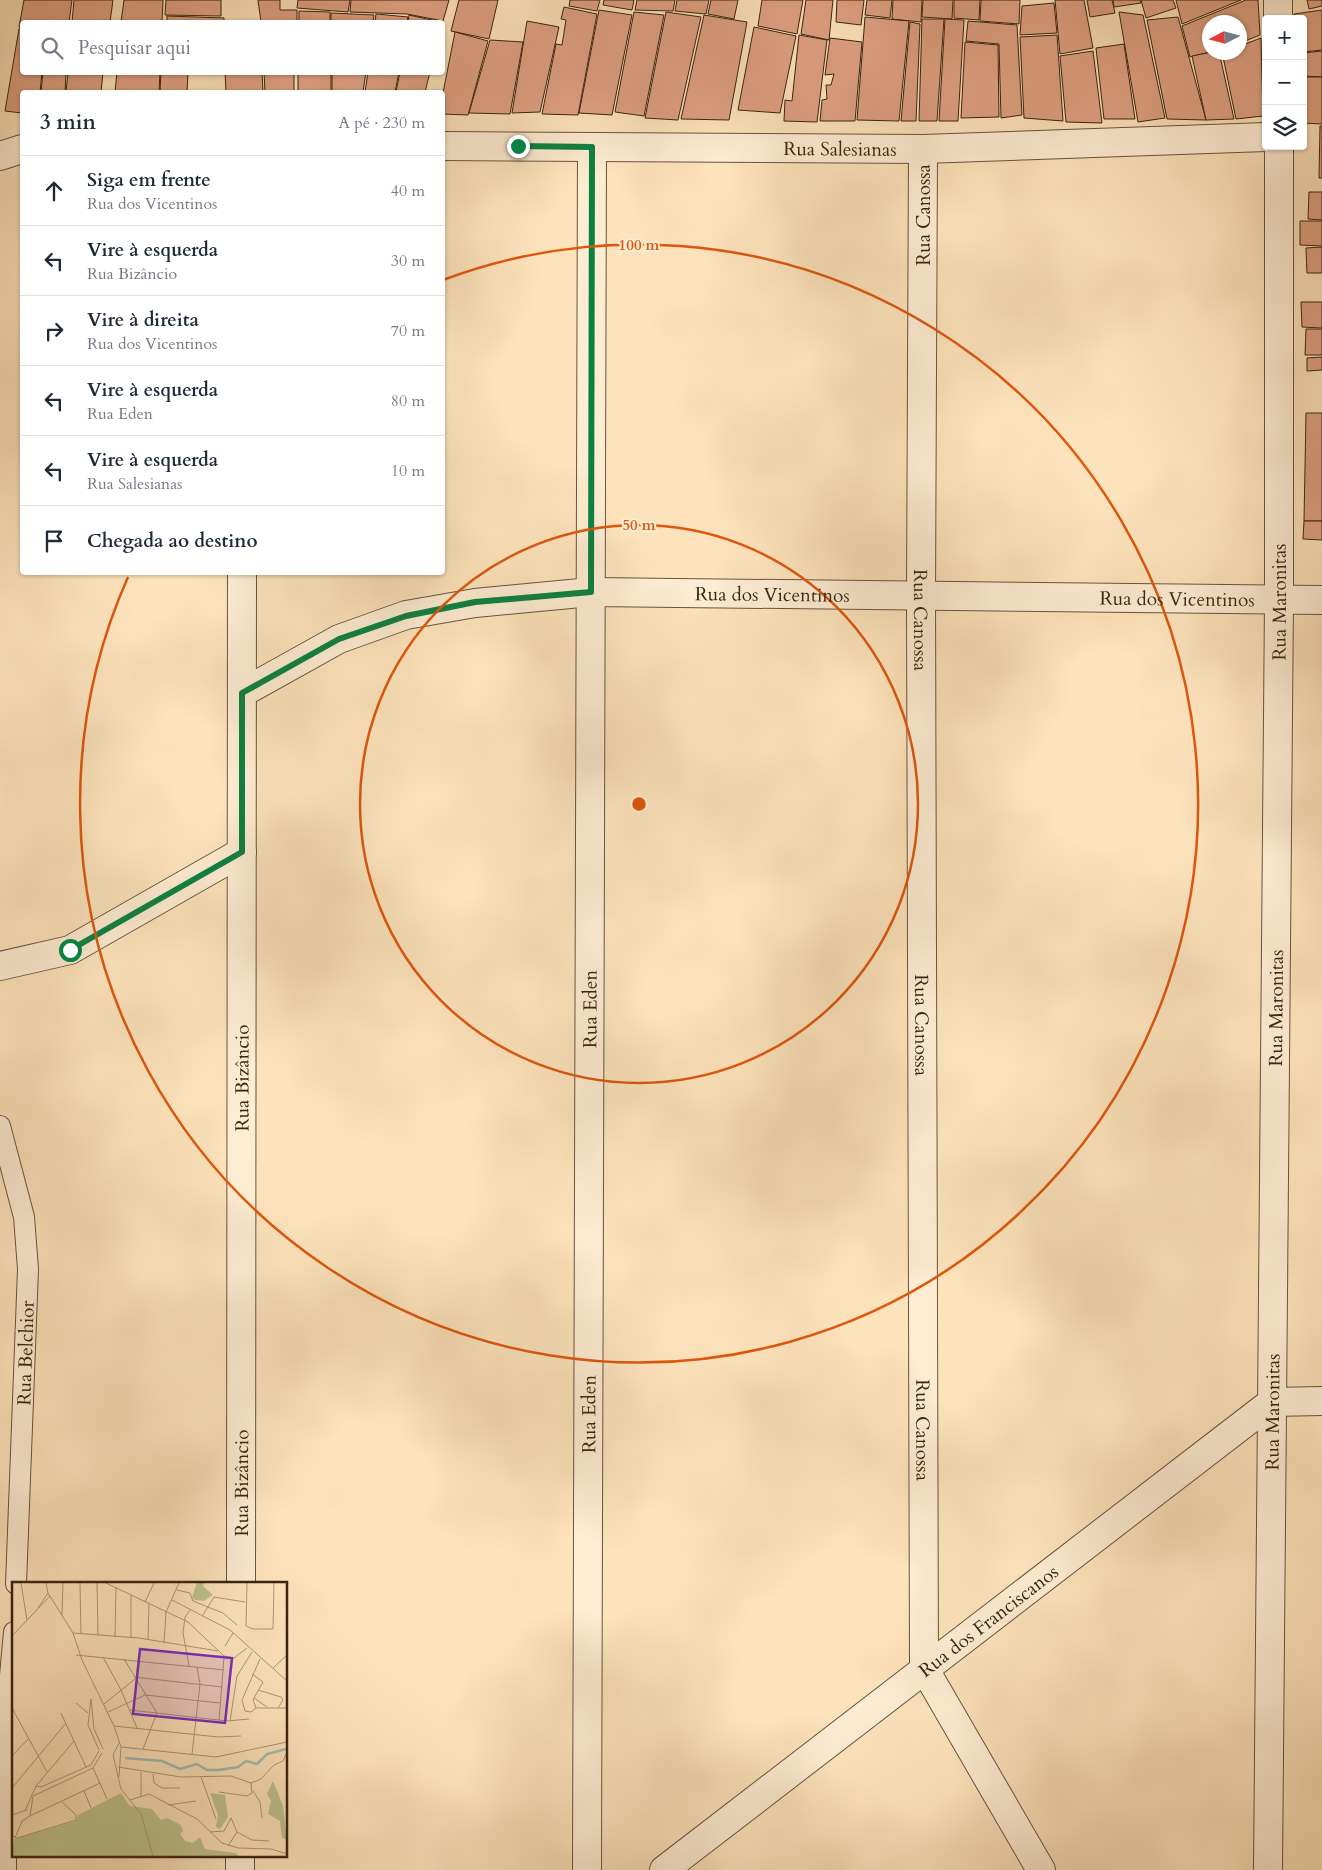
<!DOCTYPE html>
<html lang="pt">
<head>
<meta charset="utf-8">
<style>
	body { margin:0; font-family:Cardo,serif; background:#f6f6f7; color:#1f2937 }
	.controls { position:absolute; right:15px; top:15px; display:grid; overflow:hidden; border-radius:5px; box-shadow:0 1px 4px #0004 }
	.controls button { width:45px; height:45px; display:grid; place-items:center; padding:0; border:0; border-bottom:1px solid #e0e1e3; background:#fff; color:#1f2937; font:25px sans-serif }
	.compass { position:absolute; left:1202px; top:15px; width:45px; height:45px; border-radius:50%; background:#fff; box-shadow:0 1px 4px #0004; rotate:264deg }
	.stop { position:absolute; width:15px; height:15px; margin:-11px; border:4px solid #0b8043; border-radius:50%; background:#fff }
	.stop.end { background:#0b8043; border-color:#fff; box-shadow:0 1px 5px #0008 }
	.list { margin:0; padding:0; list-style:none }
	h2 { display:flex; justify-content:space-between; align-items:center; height:65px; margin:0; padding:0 20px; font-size:21px }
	h2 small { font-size:16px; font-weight:400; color:#747a83 }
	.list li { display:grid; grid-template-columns:32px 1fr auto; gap:15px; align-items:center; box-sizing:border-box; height:70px; padding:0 20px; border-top:1px solid #e0e1e3 }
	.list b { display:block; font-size:19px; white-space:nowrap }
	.list p { margin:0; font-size:16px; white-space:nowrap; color:#747a83 }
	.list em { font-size:16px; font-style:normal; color:#747a83 }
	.icon { flex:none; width:28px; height:28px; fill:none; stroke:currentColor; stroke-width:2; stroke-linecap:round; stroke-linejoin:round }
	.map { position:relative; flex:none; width:1322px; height:1870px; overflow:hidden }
	.search { position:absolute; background:#fff; box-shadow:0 1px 4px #0004; left:20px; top:20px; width:425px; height:55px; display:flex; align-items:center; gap:12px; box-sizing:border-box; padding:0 18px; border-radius:5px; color:#747a83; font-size:19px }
	.panel { position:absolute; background:#fff; box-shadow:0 1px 4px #0004; left:20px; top:90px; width:425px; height:485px; border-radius:5px }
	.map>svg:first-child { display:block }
	.building { fill:#dfa082; stroke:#392510 }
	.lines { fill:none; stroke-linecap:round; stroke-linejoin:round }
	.lane-casing { stroke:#6a543b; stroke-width:22 }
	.street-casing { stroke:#6a543b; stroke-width:30 }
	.lane { stroke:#feedd3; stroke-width:20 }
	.street { stroke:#feedd3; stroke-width:28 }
	.route { stroke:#0b8043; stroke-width:6 }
	.ring { fill:none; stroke:#df560c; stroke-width:2.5 }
	.labels { text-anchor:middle; stroke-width:4; stroke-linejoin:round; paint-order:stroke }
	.street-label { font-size:19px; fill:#392510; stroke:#feedd3 }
	.inset-river { fill:none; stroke:#a1bdb7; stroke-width:2.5 }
	.inset-road { fill:none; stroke:#af9777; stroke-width:1 }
	.view { fill:#7b2cbf; fill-opacity:0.15; stroke:#7b2cbf; stroke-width:2.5 }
	.inset-edge { fill:none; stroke:#392510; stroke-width:2.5 }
	.centre { fill:#df560c; stroke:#feedd3; stroke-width:2.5 }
	.ring-label { font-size:15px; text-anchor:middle; font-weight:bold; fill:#df560c; stroke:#feedd3; stroke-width:4; stroke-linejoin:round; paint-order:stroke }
</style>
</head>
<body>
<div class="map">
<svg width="1322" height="1870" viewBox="0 0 1322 1870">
	<rect width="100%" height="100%" fill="#fde3bc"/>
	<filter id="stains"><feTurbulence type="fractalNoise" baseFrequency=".004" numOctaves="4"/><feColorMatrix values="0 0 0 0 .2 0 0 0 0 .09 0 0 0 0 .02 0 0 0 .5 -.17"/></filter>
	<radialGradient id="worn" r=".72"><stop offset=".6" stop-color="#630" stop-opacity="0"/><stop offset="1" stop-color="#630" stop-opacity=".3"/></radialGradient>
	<g class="building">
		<path d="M 24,0 L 72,0 L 69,22 L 22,22 L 22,28 L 19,27 Z"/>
		<path d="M 74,0 L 113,0 L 110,22 L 72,22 Z"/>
		<path d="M 124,0 L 163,0 L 162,22 L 121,22 Z"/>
		<path d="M 166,0 L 221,0 L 221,16 L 165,15 Z"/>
		<path d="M 258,0 L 280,0 L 280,10 L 297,10 L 297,22 L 261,22 Z"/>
		<path d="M 298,0 L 350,0 L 348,12 L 297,8 Z"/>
		<path d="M 351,0 L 449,0 L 443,21 L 407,14 L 350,12 Z"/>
		<path d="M 459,0 L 498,0 L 489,39 L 451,31 Z"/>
		<path d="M 570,0 L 600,0 L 597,11 L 569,6 Z"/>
		<path d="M 604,0 L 634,0 L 632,10 L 603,5 Z"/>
		<path d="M 637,0 L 675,0 L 673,11 L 635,10 Z"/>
		<path d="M 677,0 L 709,0 L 706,14 L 675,11 Z"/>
		<path d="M 711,0 L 738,0 L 734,19 L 708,14 Z"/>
		<path d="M 762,0 L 803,0 L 797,34 L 758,26 Z"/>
		<path d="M 806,0 L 833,0 L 829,40 L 801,34 Z"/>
		<path d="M 837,0 L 864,0 L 861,25 L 836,22 Z"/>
		<path d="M 867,0 L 892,0 L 890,18 L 865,15 Z"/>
		<path d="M 893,0 L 922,0 L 921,22 L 892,19 Z"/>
		<path d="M 923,0 L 953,0 L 952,19 L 922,17 Z"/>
		<path d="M 954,0 L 980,0 L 979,20 L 954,18 Z"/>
		<path d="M 981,0 L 1020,0 L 1019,24 L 980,21 Z"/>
		<path d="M 1055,0 L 1084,0 L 1093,48 L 1060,54 Z"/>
		<path d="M 1087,0 L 1112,0 L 1115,13 L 1090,17 Z"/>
		<path d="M 1113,0 L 1140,0 L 1141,3 L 1114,7 Z"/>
		<path d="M 1141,0 L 1173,0 L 1176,8 L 1146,18 Z"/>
		<path d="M 1176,0 L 1241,0 L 1182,24 Z"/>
		<path d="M 1246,0 L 1258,0 L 1260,35 L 1240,43 L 1240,22 L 1210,22 L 1210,52 L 1190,57 L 1182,26 Z"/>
		<path d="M 1307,0 L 1322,0 L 1322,6 L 1309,9 Z"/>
		<path d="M 1054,3 L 1057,33 L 1020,35 L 1022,6 Z"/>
		<path d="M 564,7 L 597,14 L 578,115 L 542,114 L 556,44 L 562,45 L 566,20 L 561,19 Z"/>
		<path d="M 599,10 L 632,15 L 612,115 L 579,113 Z"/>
		<path d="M 1322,10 L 1322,50 L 1303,52 L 1303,19 L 1295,19 L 1294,14 Z"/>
		<path d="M 299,11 L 330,12 L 330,22 L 299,22 Z"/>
		<path d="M 634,12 L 664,15 L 644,116 L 615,112 Z"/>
		<path d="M 666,12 L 701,17 L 678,120 L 645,118 Z"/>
		<path d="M 1119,12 L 1143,15 L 1165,118 L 1138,122 Z"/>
		<path d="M 331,13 L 374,15 L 373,22 L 331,22 Z"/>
		<path d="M 376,14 L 408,17 L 407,22 L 375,22 Z"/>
		<path d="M 409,15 L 441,22 L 408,22 Z"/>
		<path d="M 704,15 L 747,22 L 729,120 L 681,119 Z"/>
		<path d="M 167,16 L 224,18 L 224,22 L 167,22 Z"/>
		<path d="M 865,17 L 909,21 L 899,121 L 857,120 Z"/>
		<path d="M 1178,17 L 1206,120 L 1167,119 L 1147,20 Z"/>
		<path d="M 922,19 L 944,19 L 937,121 L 919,121 Z"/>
		<path d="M 945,19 L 964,20 L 958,121 L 939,121 Z"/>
		<path d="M 527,21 L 559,27 L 540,112 L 512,113 Z"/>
		<path d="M 968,21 L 1017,25 L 1022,115 L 1001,118 L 999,44 L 966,41 Z"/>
		<path d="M 910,22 L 920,24 L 916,121 L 901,121 Z"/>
		<path d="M 754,27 L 796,36 L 780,113 L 738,110 Z"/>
		<path d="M 19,29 L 22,29 L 22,72 L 42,72 L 40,92 L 22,92 L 22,113 L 5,111 Z"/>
		<path d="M 455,32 L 488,41 L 468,115 L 442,114 L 442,98 Z"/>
		<path d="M 799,35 L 827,40 L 817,122 L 784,121 L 785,100 L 792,101 Z"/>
		<path d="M 1057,35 L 1063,121 L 1024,118 L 1020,37 Z"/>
		<path d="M 830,38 L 862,42 L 855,121 L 820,121 L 822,100 L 827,99 L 826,85 L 831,85 L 834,74 L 825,75 Z"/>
		<path d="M 1261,38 L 1263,116 L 1236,119 L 1222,52 L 1240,52 L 1240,46 Z"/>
		<path d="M 490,40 L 523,42 L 510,114 L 469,113 Z"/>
		<path d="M 965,42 L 998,45 L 999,117 L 961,118 Z"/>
		<path d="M 1124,44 L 1135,119 L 1104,119 L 1096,48 Z"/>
		<path d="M 1093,51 L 1102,123 L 1066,122 L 1060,56 Z"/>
		<path d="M 1322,51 L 1322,77 L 1303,76 L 1303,53 Z"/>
		<path d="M 1212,52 L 1219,52 L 1234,119 L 1206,120 L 1192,56 Z"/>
		<path d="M 43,72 L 66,72 L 65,92 L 41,92 Z"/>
		<path d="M 68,72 L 103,72 L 101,92 L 66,92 Z"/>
		<path d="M 117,72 L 160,72 L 159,92 L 115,92 Z"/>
		<path d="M 161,72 L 188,72 L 187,92 L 160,92 Z"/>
		<path d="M 225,72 L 262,72 L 263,92 L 226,92 Z"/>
		<path d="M 264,72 L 294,72 L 294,92 L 265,92 Z"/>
		<rect x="298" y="72" width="33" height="20"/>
		<path d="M 332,72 L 366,72 L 363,92 L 332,92 Z"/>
		<path d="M 368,72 L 399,72 L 395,92 L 365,92 Z"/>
		<path d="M 400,72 L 430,72 L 425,92 L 396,92 Z"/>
		<path d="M 1303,77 L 1322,77 L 1322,124 L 1303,123 Z"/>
		<path d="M 1320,126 L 1322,126 L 1322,178 L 1319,178 Z"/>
		<path d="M 1309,192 L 1322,192 L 1322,220 L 1308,219 Z"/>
		<path d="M 1300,221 L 1322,221 L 1322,246 L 1300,245 Z"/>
		<path d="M 1322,247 L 1322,273 L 1307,273 L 1306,248 Z"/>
		<path d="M 1301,302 L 1322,302 L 1322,328 L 1302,327 Z"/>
		<path d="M 1306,329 L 1322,329 L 1322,355 L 1305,355 Z"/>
		<path d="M 1322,357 L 1322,370 L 1307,371 L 1307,358 Z"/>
		<path d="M 1306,413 L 1322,413 L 1322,521 L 1304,521 Z"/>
		<path d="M 1304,521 L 1322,521 L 1322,540 L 1303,539 Z"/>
	</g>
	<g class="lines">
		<defs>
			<g id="lane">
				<path d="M 0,1126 L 24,1217 L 28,1269 L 16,1584"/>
				<path d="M 6,1870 L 6,1719 L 14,1632"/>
			</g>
			<g id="street">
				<path d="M 1278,0 L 1278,19"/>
				<path id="s1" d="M 442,146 L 923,149 L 1266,137"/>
				<path id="s2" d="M 923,149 L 921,596 L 924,1668 L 1041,1870"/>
				<path d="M 0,156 L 22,149"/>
				<path id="s3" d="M 242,693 L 339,639 L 406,615 L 475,603 L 591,592 L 1322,600"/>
				<path d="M 0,966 L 70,950 L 242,852"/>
				<path id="s4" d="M 241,1584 L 242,572"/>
				<path d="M 240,1870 L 240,1856"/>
				<path id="s5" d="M 587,1870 L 592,147"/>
				<path id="s6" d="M 664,1870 L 1272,1402 L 1322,1401"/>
				<path id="s7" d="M 1268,1870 L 1279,600 L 1279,146"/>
			</g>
		</defs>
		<use href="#lane" class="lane-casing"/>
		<use href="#street" class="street-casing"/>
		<use href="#lane" class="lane"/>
		<use href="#street" class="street"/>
	</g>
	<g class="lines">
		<path class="route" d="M 70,950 L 242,852 L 242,693 L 339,639 L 406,616 L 475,602 L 591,592 L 592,147 L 518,146"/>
	</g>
	<g class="ring">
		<circle cx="639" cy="804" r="279"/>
		<path d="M443 280A559 559 0 1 1 128 577"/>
	</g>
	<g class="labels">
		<g class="street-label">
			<text dy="7" stroke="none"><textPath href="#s1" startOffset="398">Rua Salesianas</textPath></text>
			<text transform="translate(923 215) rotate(-90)" y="7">Rua Canossa</text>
			<text dy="7" stroke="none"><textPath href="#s3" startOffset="550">Rua dos Vicentinos</textPath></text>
			<text dy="7" stroke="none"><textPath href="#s3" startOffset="955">Rua dos Vicentinos</textPath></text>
			<text dy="7" stroke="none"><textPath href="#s7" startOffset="1268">Rua Maronitas</textPath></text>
			<text dy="7" stroke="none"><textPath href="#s2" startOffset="471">Rua Canossa</textPath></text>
			<text dy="7" stroke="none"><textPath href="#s5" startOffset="861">Rua Eden</textPath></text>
			<text dy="7" stroke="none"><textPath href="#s7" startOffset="862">Rua Maronitas</textPath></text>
			<text dy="7" stroke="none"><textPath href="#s2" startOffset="876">Rua Canossa</textPath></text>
			<text dy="7" stroke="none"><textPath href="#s4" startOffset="506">Rua Bizâncio</textPath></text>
			<text transform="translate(25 1353) rotate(-88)" y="7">Rua Belchior</text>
			<text dy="7" stroke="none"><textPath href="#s5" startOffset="456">Rua Eden</textPath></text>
			<text dy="7" stroke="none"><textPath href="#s7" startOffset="458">Rua Maronitas</textPath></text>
			<text dy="7" stroke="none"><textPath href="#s2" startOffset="1281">Rua Canossa</textPath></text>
			<text dy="7" stroke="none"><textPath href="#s4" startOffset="101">Rua Bizâncio</textPath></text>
			<text dy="7" stroke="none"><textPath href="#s6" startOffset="409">Rua dos Franciscanos</textPath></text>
		</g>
	</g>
	<g transform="translate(12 1582)">
		<rect width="275" height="275" fill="#fde3bc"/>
		<path d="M 185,1 L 192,1 L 191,4 L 201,13 L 192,19 L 183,18 L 180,15 ZM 261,199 L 271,224 L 275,258 L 270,256 L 268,239 L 256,232 L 259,219 L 255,212 ZM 109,211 L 118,224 L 140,227 L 149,238 L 155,236 L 169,243 L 171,249 L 168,252 L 173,259 L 181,261 L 188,255 L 193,267 L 224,271 L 227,274 L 0,274 L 2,257 L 64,239 L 66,233 ZM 198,211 L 213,213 L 216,235 L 208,247 L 204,245 L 206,233 Z" fill="#bfc491"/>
		<path class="inset-river" d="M 113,176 L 150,179 L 168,187 L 185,182 L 195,188 L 207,188 L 226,185 L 234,179 L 245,182 L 255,172 L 274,167"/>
		<path class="inset-road" d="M 9,1 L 15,38M 34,1 L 36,11 L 61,51 L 70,78 L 102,144 L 109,165 L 107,195M 68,1 L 69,52M 85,1 L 86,53M 94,1 L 176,40 L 212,74 L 222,76 L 235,66M 235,1 L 234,44 L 241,47 L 261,47 L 262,1M 165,8 L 178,11 L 181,19 L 211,31 L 225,43M 160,18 L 218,48 L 275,99M 133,20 L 142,1M 26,26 L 36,11M 50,33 L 51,1M 191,33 L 202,15 L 233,20M 61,51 L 127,56 L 206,69M 0,54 L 38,14M 103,55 L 104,5M 119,56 L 119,13M 136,58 L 137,22M 152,61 L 154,30 L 167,1M 213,64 L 221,51M 64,73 L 212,88M 91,75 L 109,108 L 125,146M 112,77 L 145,131 L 131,167M 177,84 L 171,51 L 173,35 L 178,28M 261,86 L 274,74M 240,92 L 251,100 L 241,118 L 244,126M 122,95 L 210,105M 246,108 L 269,115 L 271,118 L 266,126M 242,116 L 255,125M 64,121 L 76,131M 92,122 L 123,97M 0,126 L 35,190M 244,126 L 239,130 L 233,129 L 230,118 L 248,77M 244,126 L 275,126M 118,128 L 215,139 L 237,137M 96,130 L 133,113 L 208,121M 49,131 L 74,185M 207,138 L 212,75M 218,139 L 225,94 L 240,70M 102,144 L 206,155 L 229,154M 107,161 L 101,173 L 109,207 L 129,232 L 141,274M 109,165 L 204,175 L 275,160M 87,168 L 76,143 L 79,117 L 82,147 L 91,167M 180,172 L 188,102 L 185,85M 0,174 L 17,156M 106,185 L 169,195 L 219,194 L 239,201 L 249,197 L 262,183 L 271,179 L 275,170M 81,186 L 95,217M 141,192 L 142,201 L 150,206 L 168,206M 189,195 L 204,237M 275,197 L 275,216M 24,204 L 62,159M 0,206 L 54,141M 72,209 L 79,226M 241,209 L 248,220 L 250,236M 207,210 L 235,214 L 240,211 L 239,201M 129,214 L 129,190M 0,215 L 0,231M 118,218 L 137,212 L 185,237 L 210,261 L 226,266 L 259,267 L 275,272M 156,223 L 184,219M 13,229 L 24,204 L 29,205 L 79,183 L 87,169M 0,233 L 15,228M 18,234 L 88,201M 219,236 L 225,250 L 240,258 L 257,259M 10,239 L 18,234 L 21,214 L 81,186 L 90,171M 198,250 L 212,249 L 219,236M 0,253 L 5,256 L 64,238 L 64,233 L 49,219M 3,256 L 10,239M 216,264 L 225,250"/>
		<path class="view" d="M 128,67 L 220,76 L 213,141 L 121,132 Z"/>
		<rect width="275" height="275" class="inset-edge"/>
	</g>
	<circle cx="639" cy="804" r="8" class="centre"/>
	<g class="ring-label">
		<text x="639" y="250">100 m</text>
		<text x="639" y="530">50 m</text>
	</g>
	<rect width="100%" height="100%" filter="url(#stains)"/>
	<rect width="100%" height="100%" fill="url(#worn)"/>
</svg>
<div class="controls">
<button>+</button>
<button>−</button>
<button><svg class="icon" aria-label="layers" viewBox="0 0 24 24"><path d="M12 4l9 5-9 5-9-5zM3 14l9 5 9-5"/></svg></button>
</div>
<svg class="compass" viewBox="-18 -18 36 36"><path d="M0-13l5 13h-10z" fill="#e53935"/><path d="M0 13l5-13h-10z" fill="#747a83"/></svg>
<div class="stop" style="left:70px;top:950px"></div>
<div class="stop end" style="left:518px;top:146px"></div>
<div class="search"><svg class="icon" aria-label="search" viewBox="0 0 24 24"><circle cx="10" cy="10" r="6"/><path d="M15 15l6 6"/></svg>Pesquisar aqui</div>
<section class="panel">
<h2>3 min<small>A pé · 230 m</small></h2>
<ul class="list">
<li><svg class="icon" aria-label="ahead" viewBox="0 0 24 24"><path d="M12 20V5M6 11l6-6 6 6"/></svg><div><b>Siga em frente</b><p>Rua dos Vicentinos</p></div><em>40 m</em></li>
<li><svg class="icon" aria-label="left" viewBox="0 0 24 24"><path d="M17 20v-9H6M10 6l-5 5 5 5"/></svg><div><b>Vire à esquerda</b><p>Rua Bizâncio</p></div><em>30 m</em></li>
<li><svg class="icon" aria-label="right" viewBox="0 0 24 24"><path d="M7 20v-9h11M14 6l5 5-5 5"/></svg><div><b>Vire à direita</b><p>Rua dos Vicentinos</p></div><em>70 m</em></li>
<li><svg class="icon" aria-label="left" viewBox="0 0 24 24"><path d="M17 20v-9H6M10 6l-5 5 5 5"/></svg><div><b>Vire à esquerda</b><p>Rua Eden</p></div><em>80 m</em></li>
<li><svg class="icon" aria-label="left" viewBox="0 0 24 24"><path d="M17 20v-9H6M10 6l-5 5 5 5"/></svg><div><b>Vire à esquerda</b><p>Rua Salesianas</p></div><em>10 m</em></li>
<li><svg class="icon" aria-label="arrive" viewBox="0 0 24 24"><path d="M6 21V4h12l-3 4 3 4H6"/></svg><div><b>Chegada ao destino</b></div></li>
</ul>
</section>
</div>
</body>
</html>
